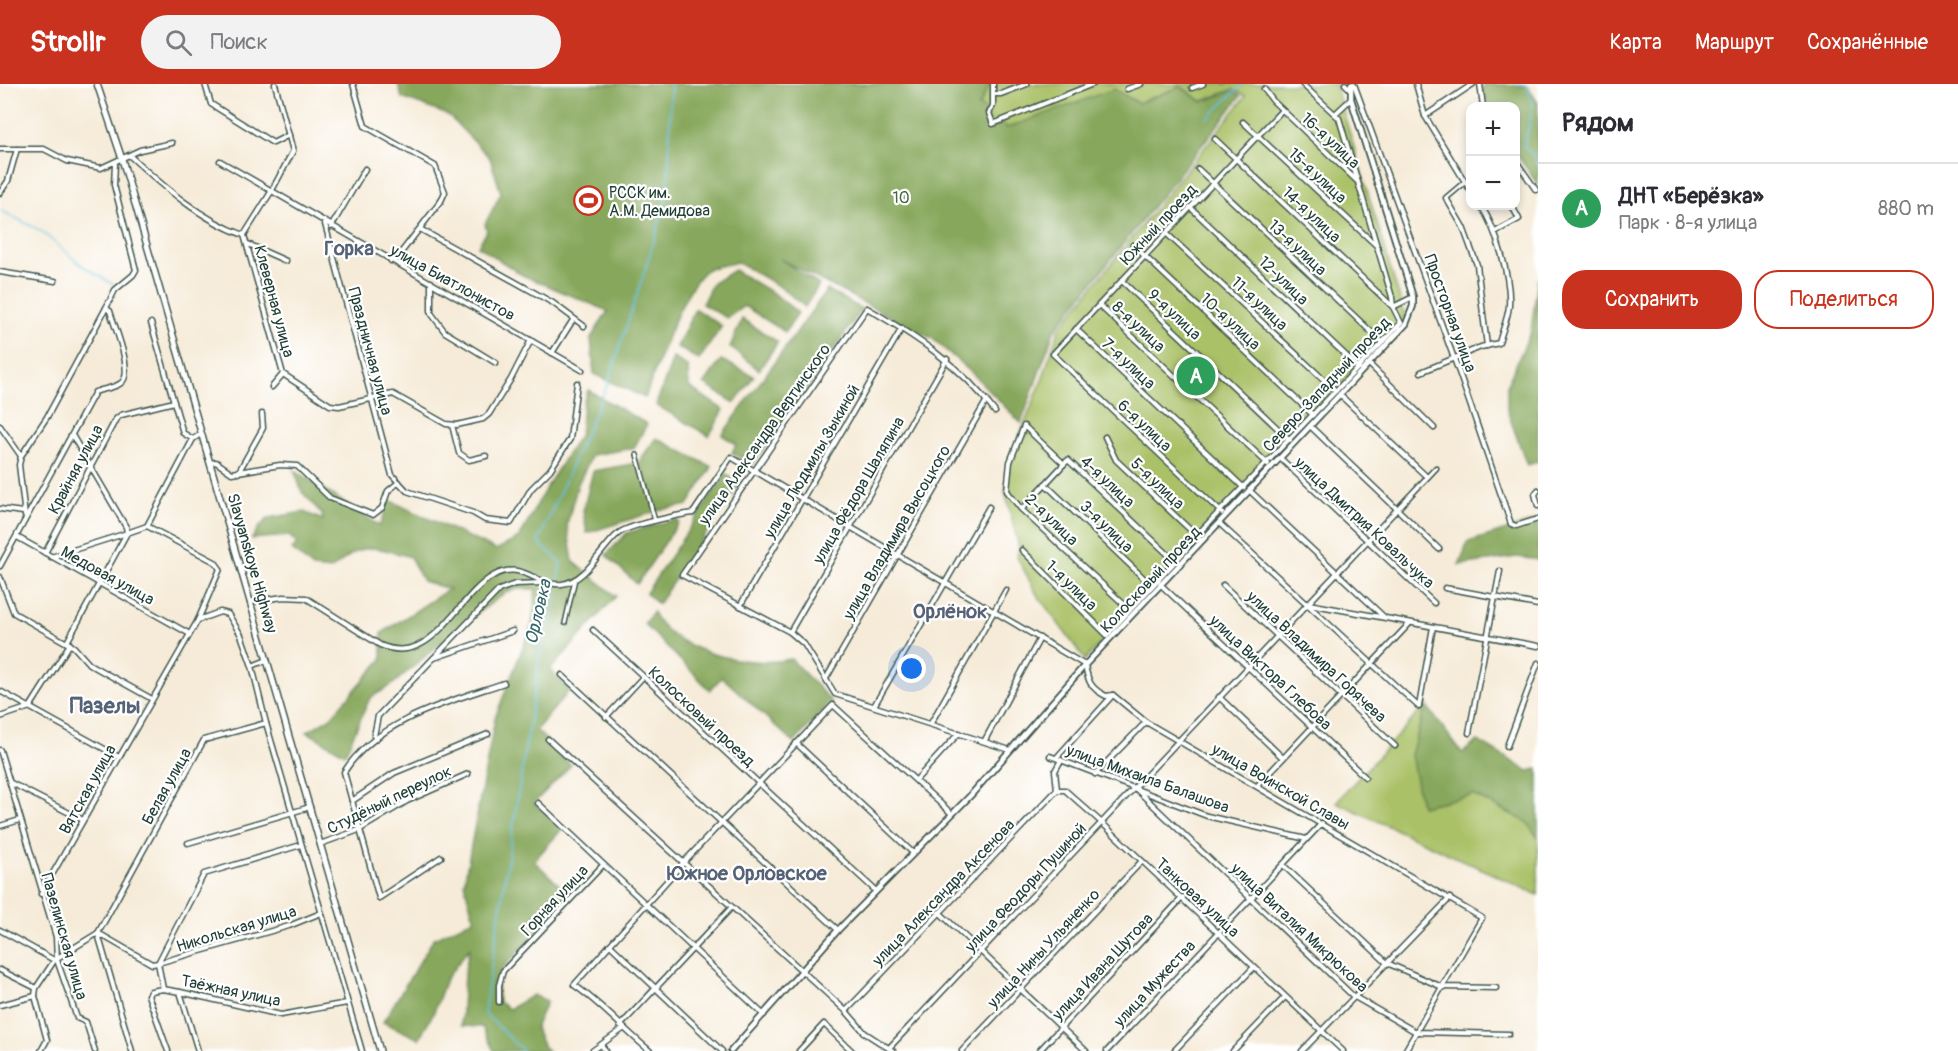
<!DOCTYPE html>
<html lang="ru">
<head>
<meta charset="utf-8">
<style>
	body { margin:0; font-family:Pangolin,sans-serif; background:#f2f2f3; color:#2b2b33 }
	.controls { position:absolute; right:18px; top:18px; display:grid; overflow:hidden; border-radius:12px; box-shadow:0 3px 9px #0003 }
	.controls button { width:54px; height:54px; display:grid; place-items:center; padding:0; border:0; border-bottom:2px solid #e1e1e2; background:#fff; color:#2b2b33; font:30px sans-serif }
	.you { position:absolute; left:912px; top:585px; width:21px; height:21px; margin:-15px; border:4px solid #fff; border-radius:50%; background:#1a73e8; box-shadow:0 0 0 9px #1a73e833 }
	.badge { display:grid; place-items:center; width:39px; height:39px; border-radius:50%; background:#c8321e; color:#fff; font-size:20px; font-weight:700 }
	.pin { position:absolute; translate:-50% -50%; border:3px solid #fff; box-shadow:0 2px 6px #0006 }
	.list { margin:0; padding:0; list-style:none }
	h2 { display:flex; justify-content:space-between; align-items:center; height:78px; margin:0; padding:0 24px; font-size:26px }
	h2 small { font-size:20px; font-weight:400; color:#7c7c81 }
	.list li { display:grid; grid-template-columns:39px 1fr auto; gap:18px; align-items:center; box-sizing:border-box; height:90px; padding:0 24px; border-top:2px solid #e1e1e2 }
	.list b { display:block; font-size:22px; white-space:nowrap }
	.list p { margin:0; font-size:20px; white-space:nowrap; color:#7c7c81 }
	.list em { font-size:20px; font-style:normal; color:#7c7c81 }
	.actions { display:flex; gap:12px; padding:18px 24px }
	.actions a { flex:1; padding:14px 0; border:2px solid #c8321e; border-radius:24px; text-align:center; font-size:21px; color:#c8321e }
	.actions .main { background:#c8321e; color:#fff }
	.icon { flex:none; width:33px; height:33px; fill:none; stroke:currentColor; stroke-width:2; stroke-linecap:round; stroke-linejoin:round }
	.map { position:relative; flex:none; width:1538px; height:967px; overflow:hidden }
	header { display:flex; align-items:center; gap:36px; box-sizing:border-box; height:84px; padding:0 30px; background:#c8321e; color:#fff }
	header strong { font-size:28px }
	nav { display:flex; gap:33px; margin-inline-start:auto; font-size:21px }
	.search { width:420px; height:54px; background:#f2f2f3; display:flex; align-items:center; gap:15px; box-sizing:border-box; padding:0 21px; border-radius:33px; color:#7c7c81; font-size:22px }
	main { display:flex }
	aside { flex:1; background:#fff }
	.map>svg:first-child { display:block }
	.green { fill:#aac167; stroke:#647f4e; stroke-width:1.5 }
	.forest { fill:#87a75c; stroke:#537248; stroke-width:1.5 }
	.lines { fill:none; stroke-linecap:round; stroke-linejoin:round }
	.stream { stroke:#64c3e2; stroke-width:1.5 }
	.pedestrian-casing { stroke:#3f574d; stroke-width:6 }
	.minor-casing { stroke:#3f574d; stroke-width:7 }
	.tertiary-casing { stroke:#3f574d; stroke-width:8 }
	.secondary-casing { stroke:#3f574d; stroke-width:8 }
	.pedestrian { stroke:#fff; stroke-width:3 }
	.minor { stroke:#fff; stroke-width:4 }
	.tertiary { stroke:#fff; stroke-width:4.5 }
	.secondary { stroke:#fff; stroke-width:5 }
	.labels { text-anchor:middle; stroke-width:4.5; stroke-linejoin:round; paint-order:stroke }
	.street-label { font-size:16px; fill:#1f3d34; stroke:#fff }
	.poi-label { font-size:16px; fill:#1f3d34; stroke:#fff; text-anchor:start }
	.park-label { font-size:16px; fill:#496543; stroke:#fff }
	.water-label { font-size:18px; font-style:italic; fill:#346568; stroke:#fff }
	.quarter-label { font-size:20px; font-weight:bold; fill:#566276; stroke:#fff }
	.district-label { font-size:22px; font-weight:bold; fill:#566276; stroke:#fff }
</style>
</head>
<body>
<header>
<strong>Strollr</strong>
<div class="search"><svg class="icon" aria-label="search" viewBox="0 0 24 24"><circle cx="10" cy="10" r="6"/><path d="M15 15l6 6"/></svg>Поиск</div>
<nav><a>Карта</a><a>Маршрут</a><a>Сохранённые</a></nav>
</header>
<main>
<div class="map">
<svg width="1538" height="967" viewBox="0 0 1538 967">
	<rect width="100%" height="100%" fill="#fff"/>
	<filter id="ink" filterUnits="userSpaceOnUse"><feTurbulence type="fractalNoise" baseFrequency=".0167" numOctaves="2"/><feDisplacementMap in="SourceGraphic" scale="12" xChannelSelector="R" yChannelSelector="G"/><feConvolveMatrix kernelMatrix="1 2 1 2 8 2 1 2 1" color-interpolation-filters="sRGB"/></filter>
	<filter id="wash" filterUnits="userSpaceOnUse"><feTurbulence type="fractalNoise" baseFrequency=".008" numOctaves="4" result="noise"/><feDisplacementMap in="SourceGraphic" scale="24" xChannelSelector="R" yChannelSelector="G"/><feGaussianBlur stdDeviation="1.35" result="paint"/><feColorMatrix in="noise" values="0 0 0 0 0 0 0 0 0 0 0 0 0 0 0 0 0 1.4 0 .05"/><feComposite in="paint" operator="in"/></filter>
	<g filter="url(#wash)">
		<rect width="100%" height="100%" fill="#f6ebd8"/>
		<g class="green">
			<path d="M 990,0 L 1335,0 L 1405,232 L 1085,576 L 1036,509 L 1017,473 L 1019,463 L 1005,408 L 1009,378 L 1039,304 L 1059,245 L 1246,12 L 1233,5 L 1202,17 L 1181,2 L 1138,19 L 1114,6 L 1007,44 L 991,43 L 987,30 L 979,22 Z"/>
			<path d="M 1426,621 L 1411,671 L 1473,711 L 1528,738 L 1538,754 L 1538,811 L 1336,718 Z"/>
		</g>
		<g class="forest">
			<path d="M 398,0 L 990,0 L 979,22 L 986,26 L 991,43 L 1003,38 L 1007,44 L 1114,5 L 1138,19 L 1180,3 L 1202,18 L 1233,7 L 1241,12 L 1054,247 L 1021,339 L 973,290 L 933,255 L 780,175 L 819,201 L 805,223 L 782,204 L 737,178 C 728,181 712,182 705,187 C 682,206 656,284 645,314 L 594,290 L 591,254 L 608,227 L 522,191 L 478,162 L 487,147 L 485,140 L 501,109 L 490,74 L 448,31 L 402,14 Z"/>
			<path d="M 1484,0 L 1527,2 L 1538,19 L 1538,101 L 1516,69 L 1516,22 L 1489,22 L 1482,7 Z"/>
			<path d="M 734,186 L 776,211 L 798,229 L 785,248 L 744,222 L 727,234 L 702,220 L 712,200 Z"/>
			<path d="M 1538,194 L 1538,378 L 1527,381 L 1507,326 L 1507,301 L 1531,247 Z"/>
			<path d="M 827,206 L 862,225 L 752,381 L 732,369 L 736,360 L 722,351 Z"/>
			<path d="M 695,225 L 722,242 L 699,276 L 677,263 Z"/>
			<path d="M 742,235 L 778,258 L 759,286 L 730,263 Z"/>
			<path d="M 673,274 L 688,283 L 689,303 L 724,326 L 709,352 L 656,321 Z"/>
			<path d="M 721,276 L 754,292 L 735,319 L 704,300 Z"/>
			<path d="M 588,306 L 647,340 L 634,364 L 592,371 L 578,400 L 567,440 L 573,477 L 616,512 L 550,586 L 570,606 L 536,646 L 571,681 L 534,719 L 562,745 L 534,777 L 571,812 L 501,886 L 497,901 L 499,918 L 509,925 L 533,911 L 547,917 L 535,944 L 544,963 L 549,967 L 494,967 L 482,943 L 461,942 L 464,890 L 470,863 L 446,895 L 434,928 L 419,955 L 383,938 L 434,854 L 474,835 L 464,799 L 495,634 L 532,540 L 536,505 L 517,505 L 505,509 L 457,545 L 392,601 L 370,614 L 345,670 L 307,648 L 331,633 L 382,575 L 382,549 L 449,505 L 423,497 L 410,473 C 369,461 364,458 331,486 L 313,484 L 292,466 L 297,459 L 289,452 L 252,455 L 259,443 L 269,434 L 304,428 L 323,436 L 322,430 L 302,408 L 294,386 L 380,442 L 389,416 L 496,466 L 519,454 L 546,404 L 580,350 L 583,320 Z"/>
			<path d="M 656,354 L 712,383 L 688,421 L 660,426 L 587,449 L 583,427 L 593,387 L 638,379 Z"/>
			<path d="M 726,390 L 740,399 L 658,520 L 646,509 Z"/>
			<path d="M 676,435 L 679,438 L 637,500 L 606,471 L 627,449 Z"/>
			<path d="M 1538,436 L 1538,476 L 1517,473 L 1459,481 L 1468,458 Z"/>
			<path d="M 653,528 C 672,569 750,584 791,575 L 831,617 L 794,659 L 722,593 L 710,606 L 644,540 Z"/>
			<path d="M 1426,621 L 1462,669 L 1478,657 L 1528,687 L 1538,685 L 1538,754 L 1527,738 L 1473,711 L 1421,722 L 1411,671 Z"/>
		</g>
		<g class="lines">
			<g class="stream">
				<path d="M 1517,0 L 1526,1 C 1538,18 1528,45 1523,63 L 1532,69 L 1538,81"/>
				<path d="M 1207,35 L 1243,0"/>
				<path d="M 0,126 L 41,147 L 80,180 L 114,201"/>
				<path d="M 523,967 L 484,929 L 543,551 L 552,533 L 561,479 L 538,458 L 608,299 L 652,164 L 668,107 L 671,0"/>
			</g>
		</g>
	</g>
	<g filter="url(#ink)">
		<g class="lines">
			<defs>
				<g id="pedestrian">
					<path d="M 637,371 L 655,437"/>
					<path d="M 565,539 L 575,495"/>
				</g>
				<g id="minor">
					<path d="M 205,0 L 211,20 L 273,59 L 289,51"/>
					<path d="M 353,0 L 365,42 L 435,82 L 445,108 L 441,117 L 396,175 L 391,177"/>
					<path d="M 993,0 L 993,22 L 989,29 L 993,40 L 1093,0"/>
					<path d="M 1345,0 L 1350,5"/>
					<path d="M 1354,0 L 1460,291 L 1511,440 L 1516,442 L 1538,435"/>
					<path d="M 1416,0 L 1425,32"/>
					<path d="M 1480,0 L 1483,22"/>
					<path d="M 1192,4 L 1203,0"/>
					<path d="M 1127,5 L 1141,0"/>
					<path d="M 1264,5 L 1273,17 L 1357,97"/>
					<path d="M 994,10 L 1001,10 L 1027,0"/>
					<path d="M 1335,30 L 1351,15"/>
					<path d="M 1243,38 L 1377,162"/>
					<path d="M 1215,55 L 1393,223 L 1413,213"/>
					<path d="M 0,65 L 44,65 L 67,77 L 101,84 L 140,66 L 172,59"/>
					<path d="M 130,72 C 163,102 201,136 244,151"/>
					<path d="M 220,77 L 582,286"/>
					<path d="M 1516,77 L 1536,106"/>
					<path d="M 1198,85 L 1382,258"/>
					<path d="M 1465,98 L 1446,114 L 1463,143 L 1477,181 L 1487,262"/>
					<path d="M 1470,106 L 1425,32 L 1473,0"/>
					<path d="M 0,109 L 8,97 L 17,65"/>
					<path d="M 1190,123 L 1359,284"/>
					<path d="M 325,140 L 392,391 L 407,407 L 473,429 L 485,436 L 511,439 L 531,405 L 550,386 L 570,355 L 577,299"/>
					<path d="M 331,143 L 365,85"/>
					<path d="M 420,145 L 553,219 L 584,242"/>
					<path d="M 1495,148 L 1519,135 L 1512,122"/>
					<path d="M 1166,149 L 1336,307"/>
					<path d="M 244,151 L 283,290 L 330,321 L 339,322 L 393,310 L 446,340 L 457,341 L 483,335 L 489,330 L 511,295 L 531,256"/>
					<path d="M 244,151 L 271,108 L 293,67 L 275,0"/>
					<path d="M 248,160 L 286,177"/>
					<path d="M 1133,161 L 1313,331"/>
					<path d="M 0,188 L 55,197"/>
					<path d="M 1122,197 L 1290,356"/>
					<path d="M 431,198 L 431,229 L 445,248 L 496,279"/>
					<path d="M 1099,221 L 1268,380"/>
					<path d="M 151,239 L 183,349 L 193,355"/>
					<path d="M 1076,245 L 1244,404"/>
					<path d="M 552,269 L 573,236"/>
					<path d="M 1369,280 L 1434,344"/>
					<path d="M 1421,288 L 1481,263 L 1499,259 C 1502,247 1508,234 1509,222 C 1511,194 1496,144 1481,122"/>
					<path d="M 272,303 L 283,290"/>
					<path d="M 1340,311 L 1427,393"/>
					<path d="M 995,328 C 962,282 915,252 867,224 L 682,491 L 790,548 L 804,560 L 835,610 L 1010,666"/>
					<path d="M 452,341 L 459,369 L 469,376 L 486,372"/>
					<path d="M 0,342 L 21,372 L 19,381 L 25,432"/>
					<path d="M 1310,342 L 1439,465"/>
					<path d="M 1105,353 L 1116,376 L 1202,457"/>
					<path d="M 21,372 L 47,333 L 106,224"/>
					<path d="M 1280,374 L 1434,519"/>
					<path d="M 210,379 L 216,378 L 232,389 L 280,381 L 297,382 L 330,414 L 373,431 L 382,424 L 388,407 L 399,398"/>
					<path d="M 238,389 L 263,344 L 262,330"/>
					<path d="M 1045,400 L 1152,502"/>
					<path d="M 1249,406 L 1384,533"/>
					<path d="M 1538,406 L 1535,410 L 1538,422"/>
					<path d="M 0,425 L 23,428"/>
					<path d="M 1022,425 L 1064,380"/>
					<path d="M 1222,429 L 1053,270 L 1282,26"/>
					<path d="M 1219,439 L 1419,623"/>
					<path d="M 17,453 L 188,549"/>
					<path d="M 1022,466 L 1107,551 L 1185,467 L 1194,454 L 1401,239 L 1393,223 L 1392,213 L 1339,34 L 1302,0"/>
					<path d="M 45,469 L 116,335 L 121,331 L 174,318"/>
					<path d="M 51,473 L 127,449 L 126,443 L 72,351"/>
					<path d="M 0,482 L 95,308 C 102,305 115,304 121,299 C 135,289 114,242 110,227 L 106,224 L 115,206 L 133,191 L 136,186 L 114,101 L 115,80"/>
					<path d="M 0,493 L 14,529 L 74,563 L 89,580 L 152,615"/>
					<path d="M 1160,500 L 1365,693"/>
					<path d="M 1223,501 L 1395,662"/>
					<path d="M 1445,504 L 1538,521"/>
					<path d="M 250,518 L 283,513 L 306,514 L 380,561 C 433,584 456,513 493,492 C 523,475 535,503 562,500 C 587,497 601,463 619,449 C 629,441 679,431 693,429 L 731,373 L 1085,581 C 1088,597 1090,604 1106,612 L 1113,611"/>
					<path d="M 1309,520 L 1538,562"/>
					<path d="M 740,522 L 902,244"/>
					<path d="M 1130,526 L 1021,425 L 1007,407 L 1010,378 L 1024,342 L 1064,380 L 1068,376 L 1175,477"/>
					<path d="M 198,536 L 220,528 L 228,530 L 241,551 L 252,582"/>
					<path d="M 593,546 L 876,807"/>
					<path d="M 790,548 L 947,275"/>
					<path d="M 67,558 L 127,449 L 147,442 L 193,355 L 201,350"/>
					<path d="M 434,574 L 513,547"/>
					<path d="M 562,591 L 838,846"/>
					<path d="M 827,593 L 987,316"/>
					<path d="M 0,607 L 119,673"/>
					<path d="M 1113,611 L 1146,638 L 1482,834 L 1405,967"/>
					<path d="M 1219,613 L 1283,674"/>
					<path d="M 874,622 L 989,423"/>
					<path d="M 1419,622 L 1433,543"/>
					<path d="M 0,633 L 30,623 L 70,560"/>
					<path d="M 606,633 L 642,594"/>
					<path d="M 266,639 L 362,967"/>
					<path d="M 931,639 L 1006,506"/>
					<path d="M 1469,649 L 1500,487"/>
					<path d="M 374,652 L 378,632 L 499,506 L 515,500 L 544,499"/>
					<path d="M 548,655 L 846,927 L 865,949 L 893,967"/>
					<path d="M 985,656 L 1040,554"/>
					<path d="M 796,659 L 912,768"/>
					<path d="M 1507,662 L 1538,579"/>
					<path d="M 0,666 L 56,853 L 57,876 L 77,934 L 86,938 L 95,967"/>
					<path d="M 1050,672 L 1207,732 L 1306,755"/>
					<path d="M 1057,673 L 1112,612"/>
					<path d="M 1061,676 L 1055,687 L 1057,706 L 1065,706 L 1102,739 L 1343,967"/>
					<path d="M 1095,690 L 1146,638"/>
					<path d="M 916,696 L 959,649"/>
					<path d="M 11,699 L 83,736"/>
					<path d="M 1257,702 L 1410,539"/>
					<path d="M 1134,703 L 1353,912 L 1416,948 L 1509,950"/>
					<path d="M 352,717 L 394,689 L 488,650"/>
					<path d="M 538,719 L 764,931"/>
					<path d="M 0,742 L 20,736"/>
					<path d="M 188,759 L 310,723"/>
					<path d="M 320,760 L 359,746 L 407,717 L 468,690"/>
					<path d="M 441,773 L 379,814 L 344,688 C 377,636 448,618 504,599"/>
					<path d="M 1283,781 L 1387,879 L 1442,903 L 1496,904"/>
					<path d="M 41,810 L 198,536 L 220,485 L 215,478 L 147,442"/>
					<path d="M 939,828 L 1086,967"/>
					<path d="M 0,846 L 54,876 L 98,849"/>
					<path d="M 98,849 L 204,656 L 266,639 L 252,582 L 267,576"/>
					<path d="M 98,849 L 152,880 L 158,879 L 289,842 L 321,829"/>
					<path d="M 98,850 L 132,967"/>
					<path d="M 610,861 L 722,967"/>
					<path d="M 158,879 L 204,790 L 301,761"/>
					<path d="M 158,879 L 163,905"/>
					<path d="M 0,886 L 36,904"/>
					<path d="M 180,908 L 198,967"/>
					<path d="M 499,918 L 499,901 L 503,887 L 603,781"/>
					<path d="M 0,921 L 35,912"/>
					<path d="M 846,927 L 1057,706"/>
					<path d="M 620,942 L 731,824"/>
					<path d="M 601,961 L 606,967"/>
					<path d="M 889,964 L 1436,384"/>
					<path d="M 41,967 L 47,956 L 35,912 L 36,904 L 54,877"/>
					<path d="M 168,967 L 148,911 L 151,907 L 163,905 L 180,908 L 281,931 L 347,919"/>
					<path d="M 592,967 L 623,945"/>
					<path d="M 650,967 C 624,946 602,920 574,901 L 683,779 L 833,621 L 951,729"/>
					<path d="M 799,967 L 824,940 L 852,967"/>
					<path d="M 962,967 L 1142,777"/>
					<path d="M 1039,967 L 1183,813"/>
					<path d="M 1107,967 L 1322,739"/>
					<path d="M 1174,967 L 1254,883"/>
					<path d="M 1233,967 L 1285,913"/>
					<path d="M 1302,967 L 1450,814"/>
				</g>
				<path id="tertiary" d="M 731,967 L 838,846 L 970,712 L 1085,581 L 1406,240 L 1413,222 L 1413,213 L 1351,15 L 1351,0"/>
				<path id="secondary" d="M 97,0 L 122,75 L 380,967"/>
			</defs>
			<use href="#pedestrian" class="pedestrian-casing"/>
			<use href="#minor" class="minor-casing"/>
			<use href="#tertiary" class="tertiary-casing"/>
			<use href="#secondary" class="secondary-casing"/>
			<use href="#pedestrian" class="pedestrian"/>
			<use href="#minor" class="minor"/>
			<use href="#tertiary" class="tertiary"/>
			<use href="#secondary" class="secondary"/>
		</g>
	</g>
	<defs>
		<symbol id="stadium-ring" viewBox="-11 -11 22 22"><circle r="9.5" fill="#fff" stroke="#c8321e" stroke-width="1.5"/><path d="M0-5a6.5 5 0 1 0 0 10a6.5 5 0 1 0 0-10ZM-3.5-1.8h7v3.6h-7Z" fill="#c8321e"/></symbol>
	</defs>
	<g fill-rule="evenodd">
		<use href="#stadium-ring" x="572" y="100" width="33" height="33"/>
	</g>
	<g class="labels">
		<g class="street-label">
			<text transform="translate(1331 56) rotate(43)" y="6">16-я улица</text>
			<text transform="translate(1318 91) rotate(43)" y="6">15-я улица</text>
			<text transform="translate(1312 130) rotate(43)" y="6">14-я улица</text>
			<text transform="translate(1158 140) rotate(-47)" y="6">Южный проезд</text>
			<text transform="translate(1298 163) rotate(43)" y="6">13-я улица</text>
			<text transform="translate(1284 196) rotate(44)" y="6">12-улица</text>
			<text transform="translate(453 198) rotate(29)" y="6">улица Биатлонистов</text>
			<text transform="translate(275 217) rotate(75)" y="6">Клеверная улица</text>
			<text transform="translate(1260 219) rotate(43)" y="6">11-я улица</text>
			<text transform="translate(1451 229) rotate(70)" y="6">Просторная улица</text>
			<text transform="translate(1175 230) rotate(43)" y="6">9-я улица</text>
			<text transform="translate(1231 237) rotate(43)" y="6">10-я улица</text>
			<text transform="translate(1139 242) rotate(43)" y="6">8-я улица</text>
			<text transform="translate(371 267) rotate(75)" y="6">Праздничная улица</text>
			<text transform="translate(1129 279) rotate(43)" y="6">7-я улица</text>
			<text transform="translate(1326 300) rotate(-47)" y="6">Северо-Западный проезд</text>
			<text transform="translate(1145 341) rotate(43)" y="6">6-я улица</text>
			<text transform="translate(764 350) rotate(-55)" y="6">улица Александра Вертинского</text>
			<text transform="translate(811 377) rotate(-60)" y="6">улица Людмилы Зыкиной</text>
			<text transform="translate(75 385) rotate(-62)" y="6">Крайняя улица</text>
			<text transform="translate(1108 397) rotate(43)" y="6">4-я улица</text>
			<text transform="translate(1158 399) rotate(43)" y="6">5-я улица</text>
			<text transform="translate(858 406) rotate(-60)" y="6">улица Фёдора Шаляпина</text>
			<text transform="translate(1052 435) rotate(44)" y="6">2-я улица</text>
			<text transform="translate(1365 438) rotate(43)" y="6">улица Дмитрия Ковальчука</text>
			<text transform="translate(1107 442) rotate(44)" y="6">3-я улица</text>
			<text transform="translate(896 448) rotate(-60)" y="6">улица Владимира Высоцкого</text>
			<text transform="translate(253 479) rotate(74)" y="6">Slavyanskoye Highway</text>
			<text transform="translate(108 491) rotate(29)" y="6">Медовая улица</text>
			<text transform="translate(1150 495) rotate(-47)" y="6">Колосковый проезд</text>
			<text transform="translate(1072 501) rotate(44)" y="6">1-я улица</text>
			<text transform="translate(1317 572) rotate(43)" y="6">улица Владимира Горячева</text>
			<text transform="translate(1271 588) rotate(43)" y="6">улица Виктора Глебова</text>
			<text transform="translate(702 632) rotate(43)" y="6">Колосковый проезд</text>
			<text transform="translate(1148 694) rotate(20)" y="6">улица Михаила Балашова</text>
			<text transform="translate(166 702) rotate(-61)" y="6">Белая улица</text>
			<text transform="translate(1281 702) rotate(30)" y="6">улица Воинской Славы</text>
			<text transform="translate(87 705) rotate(-61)" y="6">Вятская улица</text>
			<text transform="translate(389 715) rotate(-26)" y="6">Студёный переулок</text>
			<text transform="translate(1025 803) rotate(-47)" y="6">улица Феодоры Пушиной</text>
			<text transform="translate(943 808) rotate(-46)" y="6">улица Александра Аксенова</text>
			<text transform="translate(1198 813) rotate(43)" y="6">Танковая улица</text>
			<text transform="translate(554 816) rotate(-47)" y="6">Горная улица</text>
			<text transform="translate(1300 843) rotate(43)" y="6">улица Виталия Микрюкова</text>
			<text transform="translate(236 844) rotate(-17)" y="6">Никольская улица</text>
			<text transform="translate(65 852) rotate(74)" y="6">Пазелинская улица</text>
			<text transform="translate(1043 864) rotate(-47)" y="6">улица Нины Ульяненко</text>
			<text transform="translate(1102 882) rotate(-47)" y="6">улица Ивана Шутова</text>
			<text transform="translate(1154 899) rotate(-47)" y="6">улица Мужества</text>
			<text transform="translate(231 906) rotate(12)" y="6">Таёжная улица</text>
		</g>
		<g class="poi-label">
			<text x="609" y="114">РССК им.<tspan x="609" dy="18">А.М. Демидова</tspan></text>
		</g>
		<g class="park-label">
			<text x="901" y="119">10</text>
		</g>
		<g class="water-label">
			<text transform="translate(538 528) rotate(-77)" y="6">Орловка</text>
		</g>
		<g class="quarter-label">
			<text x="349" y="171">Горка</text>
			<text x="950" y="534">Орлёнок</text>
			<text x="747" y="796">Южное Орловское</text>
		</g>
		<g class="district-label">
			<text x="105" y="629">Пазелы</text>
		</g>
	</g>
</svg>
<div class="controls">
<button>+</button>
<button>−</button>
</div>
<div class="you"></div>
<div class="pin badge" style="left:1196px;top:292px;background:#2e9e5b">A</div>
</div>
<aside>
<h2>Рядом<small></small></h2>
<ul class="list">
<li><span class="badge" style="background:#2e9e5b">A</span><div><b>ДНТ «Берёзка»</b><p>Парк · 8-я улица</p></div><em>880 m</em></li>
</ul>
<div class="actions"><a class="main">Сохранить</a><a>Поделиться</a></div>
</aside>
</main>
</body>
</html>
